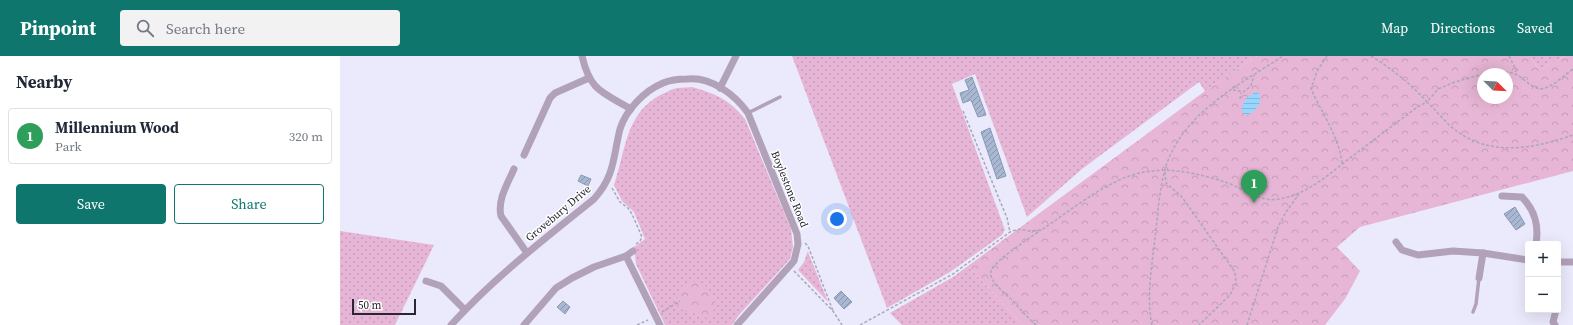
<!DOCTYPE html>
<html lang="en">
<head>
<meta charset="utf-8">
<style>
	body { margin:0; font-family:"Source Serif 4",serif; background:#f2f2f3; color:#1f2937 }
	.controls { position:absolute; right:12px; bottom:12px; display:grid; overflow:hidden; border-radius:4px; box-shadow:0 4px 16px #0002 }
	.controls button { width:36px; height:36px; display:grid; place-items:center; padding:0; border:0; border-bottom:1px solid #e0e1e3; background:#fff; color:#1f2937; font:20px sans-serif }
	.compass { position:absolute; left:1137px; top:12px; width:36px; height:36px; border-radius:50%; background:#fff; box-shadow:0 4px 16px #0002; rotate:114deg }
	.scale { position:absolute; left:12px; bottom:10px; width:64px; box-sizing:border-box; padding-left:4px; border:2px solid #282732; border-top:0; font-size:11px; line-height:14px; white-space:nowrap; color:#282732; -webkit-text-stroke:3px #fff; paint-order:stroke }
	.you { position:absolute; left:497px; top:163px; width:14px; height:14px; margin:-10px; border:3px solid #fff; border-radius:50%; background:#1a73e8; box-shadow:0 0 0 6px #1a73e833 }
	.badge { display:grid; place-items:center; width:26px; height:26px; border-radius:50%; background:#0f766e; color:#fff; font-size:13px; font-weight:700 }
	.pin { position:absolute; translate:-50% -33px; filter:drop-shadow(0 1px 2px #0008) }
	.pin::after { content:''; position:absolute; top:21px; width:14px; height:12px; background:inherit; clip-path:polygon(0 0,100% 0,50% 100%) }
	.list { margin:0; padding:0; list-style:none }
	h2 { display:flex; justify-content:space-between; align-items:center; height:52px; margin:0; padding:0 16px; font-size:17px }
	h2 small { font-size:13px; font-weight:400; color:#747a83 }
	.list li { display:grid; grid-template-columns:26px 1fr auto; gap:12px; align-items:center; box-sizing:border-box; height:56px; margin:0 8px 8px; padding:0 8px; border:1px solid #e0e1e3; border-radius:4px }
	.list b { display:block; font-size:15px; white-space:nowrap }
	.list p { margin:0; font-size:13px; white-space:nowrap; color:#747a83 }
	.list em { font-size:13px; font-style:normal; color:#747a83 }
	.actions { display:flex; gap:8px; padding:12px 16px }
	.actions a { flex:1; padding:9px 0; border:1px solid #0f766e; border-radius:4px; text-align:center; font-size:14px; color:#0f766e }
	.actions .main { background:#0f766e; color:#fff }
	.icon { flex:none; width:22px; height:22px; fill:none; stroke:currentColor; stroke-width:2; stroke-linecap:round; stroke-linejoin:round }
	.map { position:relative; flex:none; width:1233px; height:269px; overflow:hidden }
	header { display:flex; align-items:center; gap:24px; box-sizing:border-box; height:56px; padding:0 20px; background:#0f766e; color:#fff }
	header strong { font-size:19px }
	nav { display:flex; gap:22px; margin-inline-start:auto; font-size:14px }
	.search { width:280px; height:36px; background:#f2f2f3; display:flex; align-items:center; gap:10px; box-sizing:border-box; padding:0 14px; border-radius:4px; color:#747a83; font-size:15px }
	main { display:flex }
	aside { flex:1; background:#fff }
	.map>svg:first-child { display:block }
	.grass { fill:url(#grass-dots) }
	.park { fill:url(#park-crowns); fill-rule:evenodd }
	.water { fill:url(#water-rules) }
	.building { fill:url(#building-hatch); stroke:#8c99b2 }
	.lines { fill:none; stroke-linecap:round; stroke-linejoin:round }
	.path { stroke:#a9a8b7; stroke-width:1.5; stroke-dasharray:3 2; stroke-linecap:butt }
	.service { stroke:#b1a2b9; stroke-width:3.5 }
	.minor { stroke:#b1a2b9; stroke-width:7 }
	.labels { text-anchor:middle; stroke-width:3; stroke-linejoin:round; paint-order:stroke }
	.street-label { font-size:11px; fill:#282732; stroke:#fff }
</style>
</head>
<body>
<header>
<strong>Pinpoint</strong>
<div class="search"><svg class="icon" aria-label="search" viewBox="0 0 24 24"><circle cx="10" cy="10" r="6"/><path d="M15 15l6 6"/></svg>Search here</div>
<nav><a>Map</a><a>Directions</a><a>Saved</a></nav>
</header>
<main>
<aside>
<h2>Nearby<small></small></h2>
<ul class="list">
<li><span class="badge" style="background:#2e9e5b">1</span><div><b>Millennium Wood</b><p>Park</p></div><em>320 m</em></li>
</ul>
<div class="actions"><a class="main">Save</a><a>Share</a></div>
</aside>
<div class="map">
<svg width="1233" height="269" viewBox="0 0 1233 269">
	<defs>
		<pattern id="grass-dots" width="8" height="8" patternUnits="userSpaceOnUse"><rect width="8" height="8" fill="#e7b5d5"/><path d="M2 2h.1M6 6h.1" fill="none" stroke="#c69cb7" stroke-width="1.8" stroke-linecap="round"/></pattern>
		<pattern id="park-crowns" width="20" height="18" patternUnits="userSpaceOnUse"><rect width="20" height="18" fill="#e7b5d5"/><path d="M2 6a3 3 0 1 1 6 0M12 15a3 3 0 1 1 6 0" fill="none" stroke="#c69cb7"/></pattern>
		<pattern id="water-rules" width="6" height="5" patternUnits="userSpaceOnUse"><rect width="6" height="5" fill="#99d6fd"/><path d="M0 2.5h6" fill="none" stroke="#84b8d9"/></pattern>
		<pattern id="building-hatch" width="6" height="6" patternUnits="userSpaceOnUse"><rect width="6" height="6" fill="#a9b8d2"/><path d="M-1 1l2-2M0 6l6-6M5 7l2-2" fill="none" stroke="#8a96ab"/></pattern>
	</defs>
	<rect width="100%" height="100%" fill="#ebeafc"/>
	<g class="grass">
		<path d="M 452,0 L 917,0 L 865,35 L 859,26 L 742,113 L 687,161 L 635,18 L 612,28 L 665,174 L 662,179 L 610,216 L 547,252 Z"/>
		<path d="M 1190,0 L 1225,0 L 1199,14 Z"/>
		<path d="M 352,31 C 376,38 389,43 405,63 L 451,173 L 453,191 L 450,203 L 399,259 L 392,269 L 325,269 L 296,208 L 294,191 L 305,183 L 294,156 L 282,145 L 274,129 C 286,94 285,57 322,38 C 326,37 330,34 333,33 C 339,31 346,32 352,31 Z"/>
		<path d="M 0,175 L 94,189 L 55,269 L 0,269 Z"/>
		<path d="M 468,195 L 468,196 L 488,246 L 458,214 L 464,206 Z"/>
		<path d="M 628,210 L 683,269 L 562,269 L 550,257 L 613,221 Z"/>
	</g>
	<g class="park">
		<path d="M 917,0 L 1190,0 L 1199,14 L 1225,0 L 1233,0 L 1233,115 L 1020,171 L 997,191 L 1020,215 L 1005,243 L 985,269 L 683,269 L 628,210 L 865,35 ZM 1143,18 L 1167,18 L 1167,42 L 1143,42 Z"/>
		<path d="M 353,225 L 366,230 L 375,249 L 372,259 L 367,262 L 340,253 L 336,247 L 342,230 Z"/>
	</g>
	<path class="water" d="M 917,35 C 926,46 915,55 906,60 L 901,53 L 906,42 Z"/>
	<g class="building">
		<path d="M 632,21 L 646,59 L 638,61 L 631,44 L 623,47 L 620,37 L 629,34 L 625,24 Z"/>
		<path d="M 650,72 L 666,120 L 657,123 L 641,76 Z"/>
		<path d="M 241,119 L 251,123 L 248,130 L 238,125 Z"/>
		<path d="M 1175,151 L 1185,168 L 1176,174 L 1164,158 Z"/>
		<path d="M 501,235 L 512,246 L 504,253 L 494,242 Z"/>
		<path d="M 223,245 L 230,251 L 225,258 L 217,251 Z"/>
	</g>
	<g class="lines">
		<g class="path">
			<path d="M 987,0 L 977,15 L 971,33 C 982,57 999,81 1002,107"/>
			<path d="M 1031,0 C 1052,13 1071,28 1087,46 L 1098,33 L 1115,26 L 1143,18"/>
			<path d="M 1169,0 L 1176,14 L 1175,18"/>
			<path d="M 1145,18 C 1153,16 1166,14 1175,18 C 1184,21 1193,36 1205,32 C 1213,30 1226,18 1233,13"/>
			<path d="M 893,34 L 903,36 L 911,30 L 914,19"/>
			<path d="M 900,43 L 901,37"/>
			<path d="M 623,55 L 667,162 L 670,176"/>
			<path d="M 825,116 L 826,127 L 842,141 L 895,216 L 896,227 L 890,239 L 859,269"/>
			<path d="M 272,132 L 280,146 L 288,152 L 292,158 L 302,181 L 300,185 L 296,188"/>
			<path d="M 465,187 L 468,190 L 493,255"/>
			<path d="M 454,215 L 493,255 L 502,269"/>
			<path d="M 322,256 L 340,245"/>
			<path d="M 297,269 L 308,264"/>
			<path d="M 520,269 L 613,218 L 670,176 C 681,171 682,175 693,175 C 696,175 700,174 703,173 C 731,154 771,121 805,116 C 831,111 860,118 885,126 C 903,132 920,147 939,143 C 969,138 990,117 1014,99 C 1035,83 1057,66 1079,50 L 1087,46 C 1097,55 1106,68 1118,76 C 1153,101 1196,92 1233,79"/>
			<path d="M 696,269 C 687,261 680,253 672,244 C 666,238 648,225 651,215 C 655,204 690,182 701,174"/>
			<path d="M 812,269 C 806,241 812,210 815,182 C 818,158 819,133 826,110 C 844,56 899,29 943,0"/>
			<path d="M 907,269 L 938,171 L 946,156 L 959,138"/>
		</g>
		<g class="service">
			<path d="M 408,57 L 440,41"/>
			<path d="M 1133,256 L 1136,248 L 1139,222"/>
		</g>
		<g class="minor">
			<path d="M 242,0 C 250,35 262,36 291,53"/>
			<path d="M 380,32 L 396,0"/>
			<path d="M 184,99 L 210,42 L 215,37 L 249,22"/>
			<path d="M 174,113 C 168,127 157,144 161,160 L 187,197"/>
			<path d="M 1162,140 L 1182,141 C 1195,155 1199,169 1196,188"/>
			<path d="M 1056,186 L 1062,194 L 1078,199 L 1113,195 L 1143,197 L 1188,204"/>
			<path d="M 286,200 L 320,269"/>
			<path d="M 1218,206 L 1233,206"/>
			<path d="M 1139,222 L 1143,197"/>
			<path d="M 86,225 L 101,230 L 125,254"/>
			<path d="M 111,269 C 154,222 204,183 254,143 C 275,120 273,101 280,73 C 286,54 304,35 323,27 C 330,24 339,23 347,23 C 371,20 395,39 408,57 L 457,178 L 458,188 L 454,205 L 397,269"/>
			<path d="M 184,269 L 216,232 L 232,222 L 254,211 L 286,200 L 293,195"/>
			<path d="M 1215,269 L 1213,266 L 1216,254"/>
		</g>
	</g>
	<g class="labels">
		<g class="street-label">
			<text transform="translate(450 133) rotate(68)" y="4">Boylestone Road</text>
			<text transform="translate(218 157) rotate(-40)" y="4">Grovebury Drive</text>
		</g>
	</g>
</svg>
<div class="controls">
<button>+</button>
<button>−</button>
</div>
<svg class="compass" viewBox="-18 -18 36 36"><path d="M0-13l5 13h-10z" fill="#e53935"/><path d="M0 13l5-13h-10z" fill="#747a83"/></svg>
<div class="scale">50 m</div>
<div class="you"></div>
<div class="pin badge" style="left:914px;top:147px;background:#2e9e5b">1</div>
</div>
</main>
</body>
</html>
